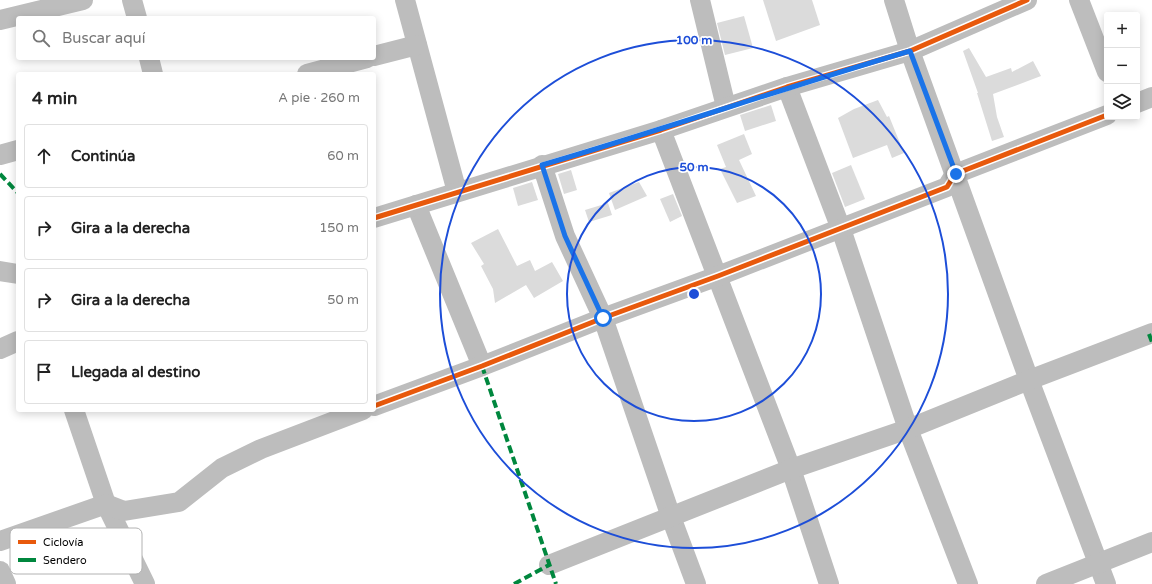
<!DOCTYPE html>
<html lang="es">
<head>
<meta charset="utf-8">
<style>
	body { margin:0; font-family:"Varela Round",sans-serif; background:#f6f6f6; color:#222 }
	.controls { position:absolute; right:12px; top:12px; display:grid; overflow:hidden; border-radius:4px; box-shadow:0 2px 10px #0003 }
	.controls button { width:36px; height:36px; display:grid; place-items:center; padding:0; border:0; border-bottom:1px solid #e0e0e0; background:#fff; color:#222; font:20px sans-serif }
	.stop { position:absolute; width:12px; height:12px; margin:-9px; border:3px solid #1a73e8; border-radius:50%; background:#fff }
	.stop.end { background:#1a73e8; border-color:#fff; box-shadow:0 1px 4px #0008 }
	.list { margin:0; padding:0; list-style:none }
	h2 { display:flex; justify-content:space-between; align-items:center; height:52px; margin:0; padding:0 16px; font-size:17px }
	h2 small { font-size:13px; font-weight:400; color:#767676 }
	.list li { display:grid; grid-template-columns:26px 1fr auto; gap:12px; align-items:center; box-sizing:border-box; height:64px; margin:0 8px 8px; padding:0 8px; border:1px solid #e0e0e0; border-radius:4px }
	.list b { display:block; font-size:15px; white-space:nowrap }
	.list em { font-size:13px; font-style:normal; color:#767676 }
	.icon { flex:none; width:22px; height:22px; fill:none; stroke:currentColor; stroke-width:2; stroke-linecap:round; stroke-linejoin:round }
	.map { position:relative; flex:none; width:1152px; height:584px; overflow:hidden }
	.search { position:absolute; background:#fff; box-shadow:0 2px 10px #0003; left:16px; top:16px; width:360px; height:44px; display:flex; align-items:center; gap:10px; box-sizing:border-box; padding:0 14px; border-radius:4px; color:#767676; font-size:15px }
	.panel { position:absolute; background:#fff; box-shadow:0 2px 10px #0003; left:16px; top:72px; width:360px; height:340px; border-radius:4px }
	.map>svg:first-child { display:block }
	.building { fill:#dbdbdb }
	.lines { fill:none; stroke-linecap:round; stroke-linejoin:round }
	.minor { stroke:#bdbdbd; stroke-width:20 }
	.quiet { stroke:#00873e; stroke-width:4; stroke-dasharray:8 4; stroke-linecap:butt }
	.cycleway-casing { stroke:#fff; stroke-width:8 }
	.cycleway { stroke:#e8590c; stroke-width:5 }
	.route { stroke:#1a73e8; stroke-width:5 }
	.ring { fill:none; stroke:#1d4ed8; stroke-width:2 }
	.key { fill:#fff; stroke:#b2b2b2; stroke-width:1 }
	.key-label { font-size:11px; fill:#000 }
	.centre { fill:#1d4ed8; stroke:#fff; stroke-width:2 }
	.ring-label { font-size:12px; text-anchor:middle; font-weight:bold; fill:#1d4ed8; stroke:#fff; stroke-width:3.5; stroke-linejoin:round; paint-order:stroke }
</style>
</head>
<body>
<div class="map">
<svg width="1152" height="584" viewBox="0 0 1152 584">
	<rect width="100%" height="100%" fill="#fff"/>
	<g class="building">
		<path d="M 763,0 L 812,0 L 820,25 L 776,41 Z"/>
		<path d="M 744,16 L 753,48 L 725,55 L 717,23 Z"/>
		<path d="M 969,48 L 986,77 L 1011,68 L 1012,72 L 1033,61 L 1041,76 L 993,94 L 997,117 L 1004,137 L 992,141 L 977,93 L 978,93 L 963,51 Z"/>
		<path d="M 878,100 L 887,117 L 889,116 L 904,153 L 892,158 L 887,145 L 853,158 L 838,118 L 854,109 Z"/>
		<path d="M 771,105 L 776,121 L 745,131 L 740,115 Z"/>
		<path d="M 744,134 L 752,154 L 739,160 L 756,196 L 737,203 L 720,169 L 726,167 L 717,145 Z"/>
		<path d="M 851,165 L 865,199 L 845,207 L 832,173 Z"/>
		<path d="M 571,170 L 577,190 L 564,194 L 558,174 Z"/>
		<path d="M 532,182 L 538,200 L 518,206 L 513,188 Z"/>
		<path d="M 639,182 L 647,196 L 615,210 L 609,193 Z"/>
		<path d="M 673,194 L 682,216 L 670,222 L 660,199 Z"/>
		<path d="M 608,203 L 612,215 L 589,222 L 585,210 Z"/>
		<path d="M 498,229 L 517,266 L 530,260 L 535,271 L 552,262 L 563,281 L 534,298 L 526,285 L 495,303 L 493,289 L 481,266 L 484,264 L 471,243 Z"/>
	</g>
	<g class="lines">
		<g class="minor">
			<path d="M 132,0 L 137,18"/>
			<path d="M 405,0 L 457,192"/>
			<path d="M 700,0 L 726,107"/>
			<path d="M 894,0 L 910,51 L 1029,380 L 1106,584"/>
			<path d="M 1079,0 L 1107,72"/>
			<path d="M 0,20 L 83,0"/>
			<path d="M 374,56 L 417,45"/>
			<path d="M 149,58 L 153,74"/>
			<path d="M 307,74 L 367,58"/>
			<path d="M 787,87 L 841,229 L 908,429 L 968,584"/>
			<path d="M 1137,103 L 1152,97"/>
			<path d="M 661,130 L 791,469 L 829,584"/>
			<path d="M 0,155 L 18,150"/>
			<path d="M 542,165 L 565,236 L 603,318 L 671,517 L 696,584"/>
			<path d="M 416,205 L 482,366"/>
			<path d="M 374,218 L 661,130 L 787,87 L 910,51 L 1027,0"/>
			<path d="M 0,271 L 18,274"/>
			<path d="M 0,349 L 18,341"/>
			<path d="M 374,406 L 482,366 L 603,318 L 718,276 L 947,187 L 955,174 L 1107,115"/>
			<path d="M 74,410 L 106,504 L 145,584"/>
			<path d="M 0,541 L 106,504 L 124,511 L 179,502 L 222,468 L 261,449 L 363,410"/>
			<path d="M 549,565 L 791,469 L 908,429 L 1029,380 L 1152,333"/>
			<path d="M 0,571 L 6,584"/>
			<path d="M 1046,584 L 1152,542"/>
		</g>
		<g class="quiet">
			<path d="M 0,174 L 18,193"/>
			<path d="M 1149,334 L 1152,342"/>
			<path d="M 482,366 L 556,584"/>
			<path d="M 514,584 L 549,565"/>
		</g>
		<defs>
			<g id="cycleway">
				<path d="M 374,218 L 661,130 L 787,87 L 910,51 L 1027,0"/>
				<path d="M 374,406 L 482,366 L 603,318 L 718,276 L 947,187 L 955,174 L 1107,115"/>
			</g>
		</defs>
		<use href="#cycleway" class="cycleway-casing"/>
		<use href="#cycleway" class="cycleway"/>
	</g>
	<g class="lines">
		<path class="route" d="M 603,318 L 565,236 L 542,165 C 665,129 787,87 910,51 L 956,174"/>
	</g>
	<g class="ring">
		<circle cx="694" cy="294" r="127"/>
		<circle cx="694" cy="294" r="254"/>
	</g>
	<rect x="10" y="528" width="132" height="46" rx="6" class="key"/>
	<rect x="18" y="540" width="18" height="4" fill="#e8590c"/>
	<rect x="18" y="558" width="18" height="4" fill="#00873e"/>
	<g class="key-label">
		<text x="43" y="546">Ciclovía</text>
		<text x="43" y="564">Sendero</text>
	</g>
	<circle cx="694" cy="294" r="6" class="centre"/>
	<g class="ring-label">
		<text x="694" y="44">100 m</text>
		<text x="694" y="171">50 m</text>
	</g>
</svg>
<div class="controls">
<button>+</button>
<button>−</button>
<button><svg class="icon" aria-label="layers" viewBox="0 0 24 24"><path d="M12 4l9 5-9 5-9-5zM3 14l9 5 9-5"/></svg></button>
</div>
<div class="stop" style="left:603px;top:318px"></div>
<div class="stop end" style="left:956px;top:174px"></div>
<div class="search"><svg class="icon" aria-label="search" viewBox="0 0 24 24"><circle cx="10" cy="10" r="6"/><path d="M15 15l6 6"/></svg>Buscar aquí</div>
<section class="panel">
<h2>4 min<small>A pie · 260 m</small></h2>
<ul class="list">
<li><svg class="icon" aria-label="ahead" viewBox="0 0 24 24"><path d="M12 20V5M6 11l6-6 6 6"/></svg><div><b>Continúa</b></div><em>60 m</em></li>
<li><svg class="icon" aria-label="right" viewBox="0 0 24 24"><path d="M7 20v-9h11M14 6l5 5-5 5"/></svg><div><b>Gira a la derecha</b></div><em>150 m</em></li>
<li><svg class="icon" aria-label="right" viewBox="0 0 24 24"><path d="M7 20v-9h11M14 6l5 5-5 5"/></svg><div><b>Gira a la derecha</b></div><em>50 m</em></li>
<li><svg class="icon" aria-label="arrive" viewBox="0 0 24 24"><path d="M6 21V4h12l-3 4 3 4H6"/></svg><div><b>Llegada al destino</b></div></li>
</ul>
</section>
</div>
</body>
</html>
